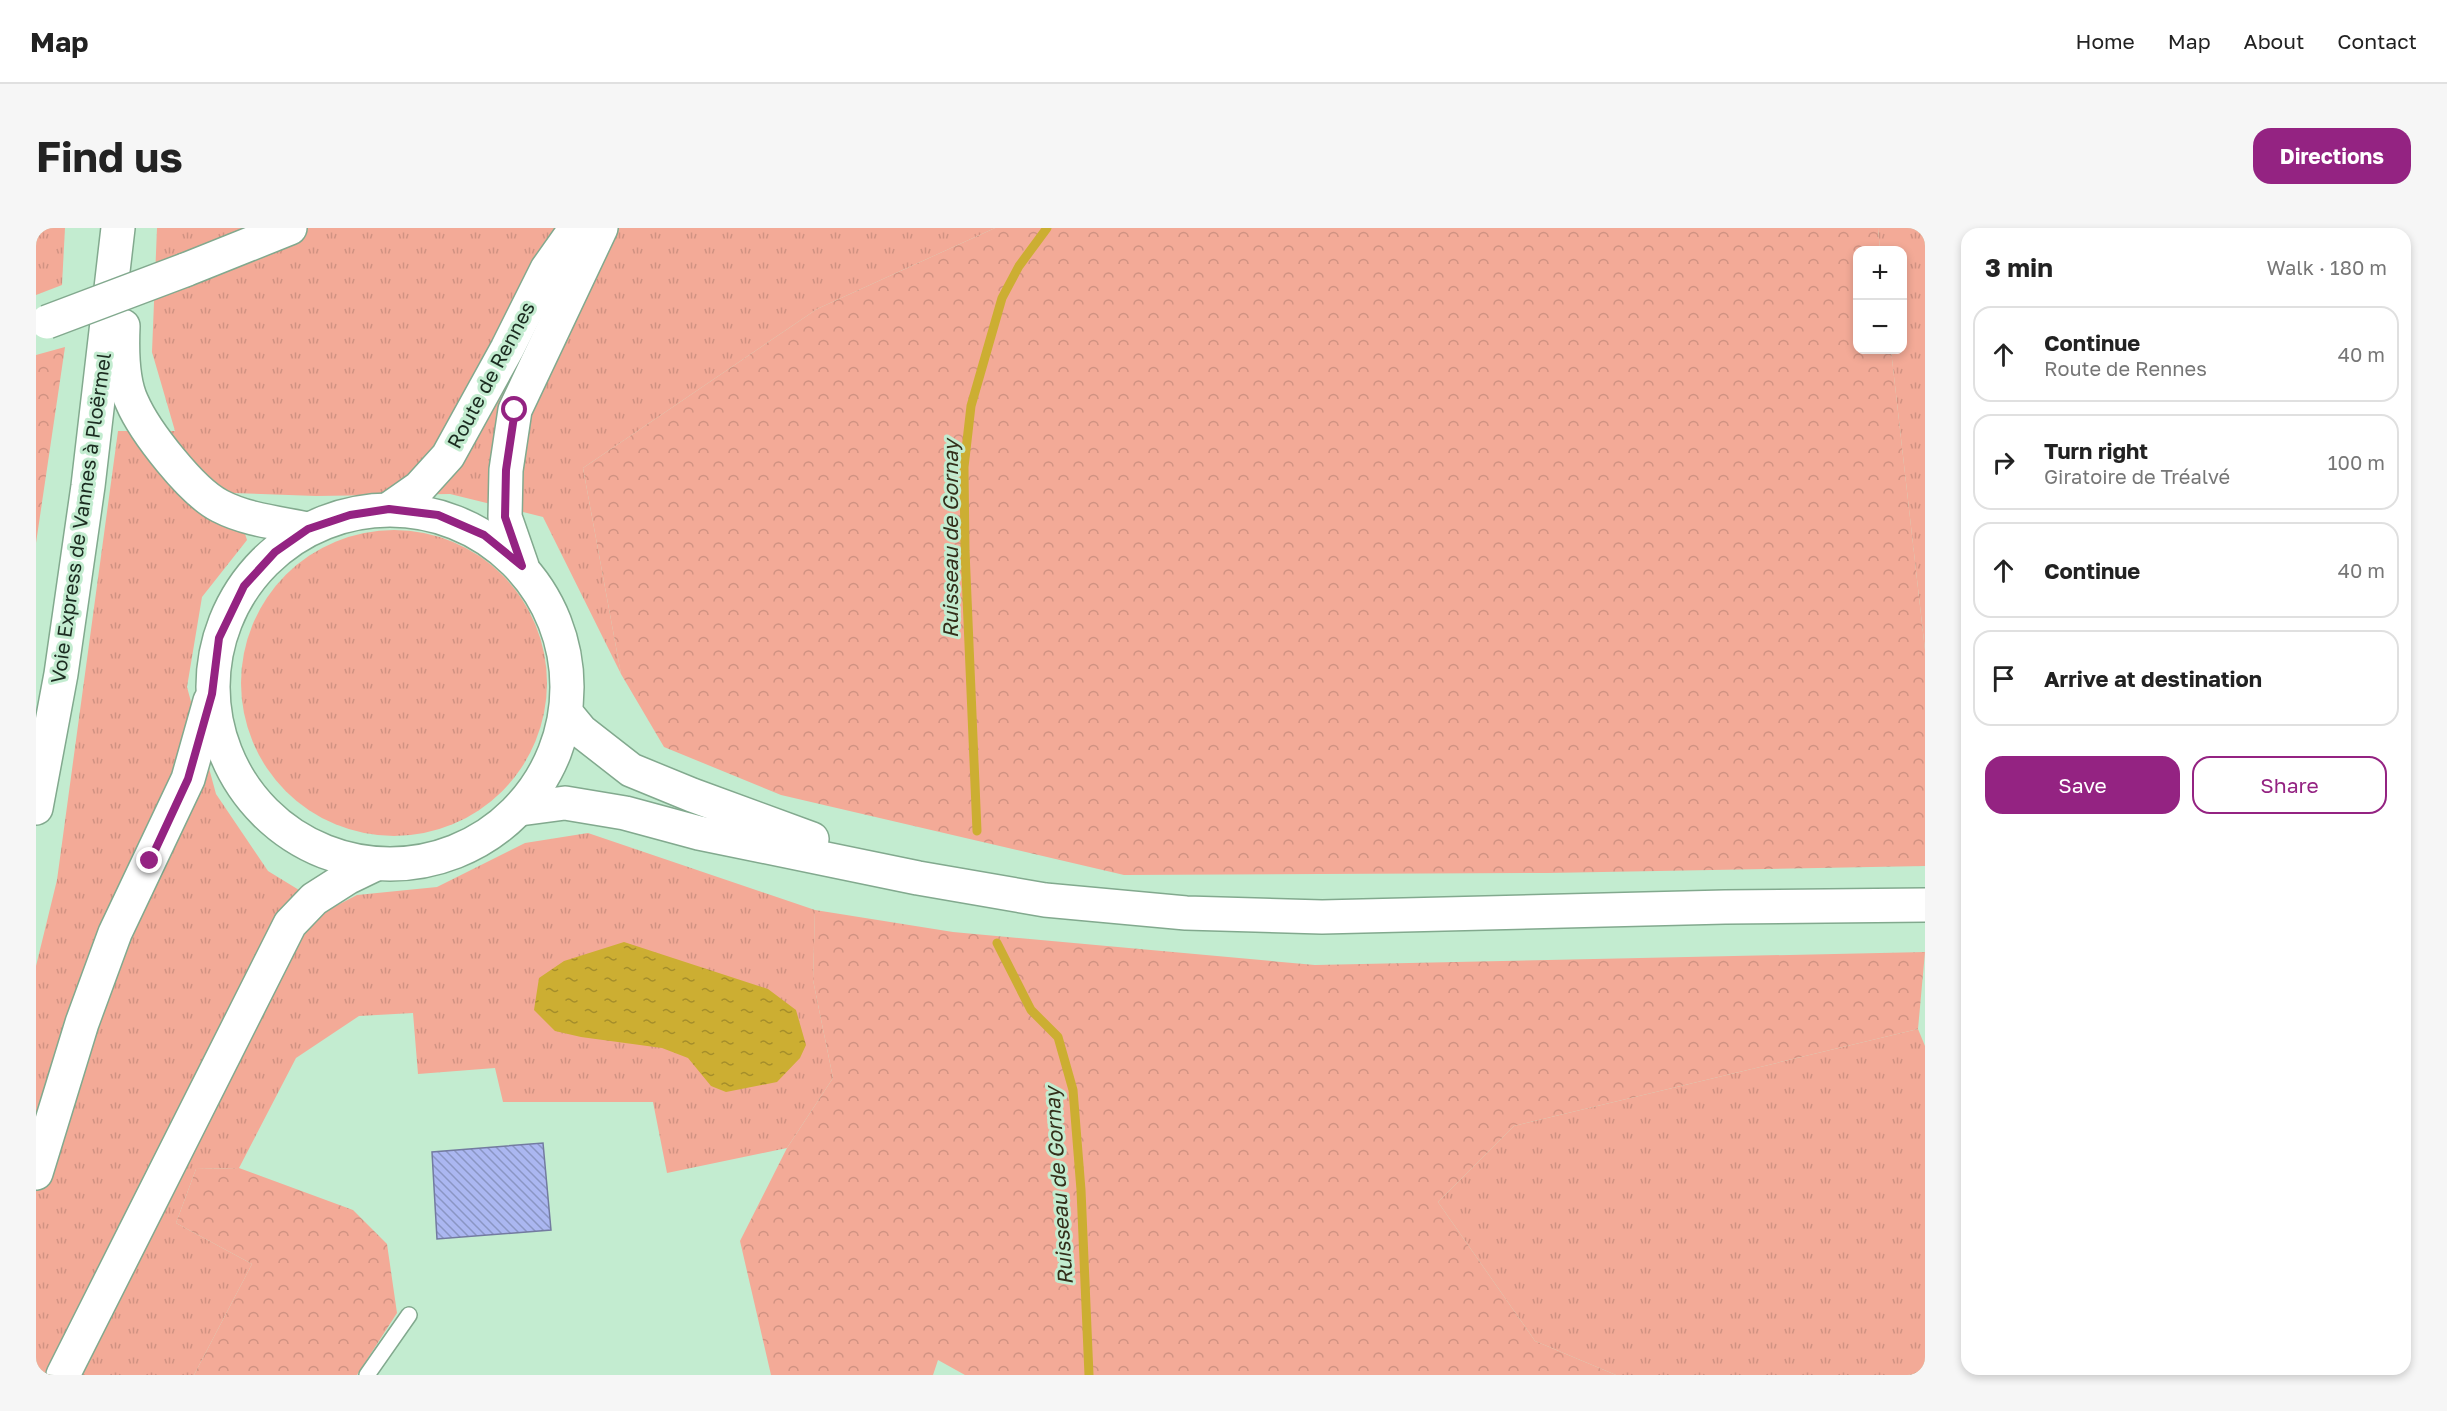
<!DOCTYPE html>
<html lang="en">
<head>
<meta charset="utf-8">
<style>
	body { margin:0; font-family:"Golos Text",sans-serif; background:#f6f6f6; color:#222 }
	.controls { position:absolute; right:18px; top:18px; display:grid; overflow:hidden; border-radius:12px; box-shadow:0 3px 9px #0003 }
	.controls button { width:54px; height:54px; display:grid; place-items:center; padding:0; border:0; border-bottom:2px solid #e0e0e0; background:#fff; color:#222; font:30px sans-serif }
	.stop { position:absolute; width:18px; height:18px; margin:-14px; border:4px solid #942382; border-radius:50%; background:#fff }
	.stop.end { background:#942382; border-color:#fff; box-shadow:0 2px 6px #0008 }
	.list { margin:0; padding:0; list-style:none }
	h2 { display:flex; justify-content:space-between; align-items:center; height:78px; margin:0; padding:0 24px; font-size:26px }
	h2 small { font-size:20px; font-weight:400; color:#767676 }
	.list li { display:grid; grid-template-columns:39px 1fr auto; gap:18px; align-items:center; box-sizing:border-box; height:96px; margin:0 12px 12px; padding:0 12px; border:2px solid #e0e0e0; border-radius:18px }
	.list b { display:block; font-size:22px; white-space:nowrap }
	.list p { margin:0; font-size:20px; white-space:nowrap; color:#767676 }
	.list em { font-size:20px; font-style:normal; color:#767676 }
	.actions { display:flex; gap:12px; padding:18px 24px }
	.actions a { flex:1; padding:14px 0; border:2px solid #942382; border-radius:18px; text-align:center; font-size:21px; color:#942382 }
	.actions .main { background:#942382; color:#fff }
	.icon { flex:none; width:33px; height:33px; fill:none; stroke:currentColor; stroke-width:2; stroke-linecap:round; stroke-linejoin:round }
	.map { position:relative; flex:none; width:1889px; height:1147px; overflow:hidden; border-radius:18px }
	header { display:flex; align-items:center; gap:36px; box-sizing:border-box; height:84px; padding:0 30px; background:#fff; border-bottom:2px solid #e0e0e0 }
	header strong { font-size:28px }
	nav { display:flex; gap:33px; margin-inline-start:auto; font-size:21px }
	.intro { display:flex; align-items:center; justify-content:space-between; box-sizing:border-box; height:144px; padding:0 36px }
	h1 { margin:0; font-size:42px }
	.button { padding:15px 27px; border-radius:18px; background:#942382; color:#fff; font-size:21px; font-weight:700 }
	main { display:flex; gap:36px; padding:0 36px }
	aside { flex:1; background:#fff; border-radius:18px; box-shadow:0 3px 9px #0003 }
	.map>svg:first-child { display:block }
	.grass { fill:url(#grass-tufts) }
	.forest { fill:url(#forest-crowns) }
	.water { fill:url(#water-ripples) }
	.lines { fill:none; stroke-linecap:round; stroke-linejoin:round }
	.stream { stroke:#ccae32; stroke-width:9 }
	.building { fill:url(#building-back-hatch); stroke:#737ba0; stroke-width:1.5 }
	.service-casing { stroke:#82a98e; stroke-width:18 }
	.secondary-casing { stroke:#82a98e; stroke-width:36 }
	.trunk-casing { stroke:#82a98e; stroke-width:36 }
	.service { stroke:#fff; stroke-width:15 }
	.secondary { stroke:#fff; stroke-width:33 }
	.trunk { stroke:#fff; stroke-width:33 }
	.secondary-bridge-casing { stroke:#82a98e; stroke-width:36; stroke-linecap:butt }
	.secondary-bridge { stroke:#fff; stroke-width:33 }
	.route { stroke:#942382; stroke-width:8 }
	.labels { text-anchor:middle; stroke-width:6; stroke-linejoin:round; paint-order:stroke }
	.street-label { font-size:20px; fill:#1b2b20; stroke:#c3ecd0 }
	.water-label { font-size:21px; font-style:italic; fill:#332e1a; stroke:#c3ecd0 }
</style>
</head>
<body>
<header>
<strong>Map</strong>
<nav><a>Home</a><a>Map</a><a>About</a><a>Contact</a></nav>
</header>
<div class="intro"><h1>Find us</h1><a class="button">Directions</a></div>
<main>
<div class="map">
<svg width="1889" height="1147" viewBox="0 0 1889 1147">
	<defs>
		<pattern id="grass-tufts" width="24" height="20" patternUnits="userSpaceOnUse" patternTransform="scale(1.5)"><rect width="24" height="20" fill="#f3aa97"/><path d="M3 7l-1-3M5 7V3M7 7l1-3M15 17l-1-3M17 17v-4M19 17l1-3" fill="none" stroke="#d09282"/></pattern>
		<pattern id="forest-crowns" width="20" height="18" patternUnits="userSpaceOnUse" patternTransform="scale(1.5)"><rect width="20" height="18" fill="#f3aa97"/><path d="M2 6a3 3 0 1 1 6 0M12 15a3 3 0 1 1 6 0" fill="none" stroke="#d09282"/></pattern>
		<pattern id="water-ripples" width="26" height="14" patternUnits="userSpaceOnUse" patternTransform="scale(1.5)"><rect width="26" height="14" fill="#ccae32"/><path d="M2 4q2-2 4 0t4 0M15 11q2-2 4 0t4 0" fill="none" stroke="#a58e2a"/></pattern>
		<pattern id="building-back-hatch" width="6" height="6" patternUnits="userSpaceOnUse" patternTransform="scale(1.5)"><rect width="6" height="6" fill="#abb7f1"/><path d="M-1 5l2 2M0 0l6 6M5-1l2 2" fill="none" stroke="#8a95c3"/></pattern>
	</defs>
	<rect width="100%" height="100%" fill="#c3ecd0"/>
	<g class="grass">
		<path d="M 0,0 L 29,0 L 26,57 L 0,67 Z"/>
		<path d="M 121,0 L 959,0 L 781,81 L 547,240 L 585,446 L 507,289 L 414,266 L 280,268 L 196,265 L 211,312 L 166,369 L 151,459 L 180,566 L 232,643 L 294,681 L 321,667 L 401,659 L 489,615 L 552,605 L 779,682 L 777,752 L 797,850 L 751,920 L 631,945 L 617,874 L 467,874 L 459,840 L 382,846 L 377,785 L 323,788 L 260,830 L 203,940 L 160,941 L 140,995 L 216,1036 L 158,1147 L 0,1147 L 0,738 L 21,652 L 82,203 L 139,203 L 116,124 Z"/>
		<path d="M 1842,0 L 1889,0 L 1889,422 L 1855,122 L 1866,122 L 1866,22 L 1844,22 Z"/>
		<circle cx="358" cy="455" r="153"/>
		<path d="M 1882,801 L 1889,818 L 1889,1147 L 1580,1147 L 1499,1113 L 1402,974 L 1478,898 Z"/>
	</g>
	<g class="forest">
		<path d="M 959,0 L 1842,0 L 1844,22 L 1822,22 L 1822,122 L 1855,122 L 1889,422 L 1889,638 L 1512,645 L 1088,647 L 745,567 L 628,519 L 585,446 L 547,240 L 781,81 Z"/>
		<path d="M 29,119 L 0,315 L 0,127 Z"/>
		<path d="M 779,682 L 917,704 L 1279,737 L 1889,724 L 1882,801 L 1478,898 L 1402,974 L 1499,1113 L 1580,1147 L 929,1147 L 902,1132 L 897,1147 L 735,1147 L 704,1013 L 751,920 L 797,850 L 777,752 Z"/>
		<path d="M 203,940 L 317,982 L 351,1016 L 361,1085 L 321,1147 L 158,1147 L 216,1036 L 140,995 L 160,941 Z"/>
	</g>
	<path class="water" d="M 588,714 L 732,761 L 760,782 L 770,817 L 764,830 L 741,854 L 690,864 L 675,858 L 652,830 L 626,820 L 545,809 L 519,803 L 498,782 L 503,750 L 528,733 Z"/>
	<g class="lines">
		<g class="stream">
			<path d="M 941,603 L 929,323 L 928,239 L 935,178 L 966,70 L 983,38 L 1011,0"/>
			<path d="M 961,715 L 995,782 L 1022,809 L 1037,862 L 1045,962 L 1053,1147"/>
		</g>
	</g>
	<path class="building" d="M 507,915 L 515,1002 L 401,1011 L 396,924 Z"/>
	<g class="lines">
		<defs>
			<path id="service" d="M 331,1147 L 373,1087"/>
			<g id="secondary">
				<path d="M 149,42 L 254,0"/>
				<path d="M 353,281 L 383,260 L 412,228 L 471,121 L 511,41 L 540,0"/>
				<circle cx="354" cy="459" r="177"/>
				<path d="M 486,338 L 469,289 L 470,242 L 479,182 L 565,0"/>
				<path d="M 531,486 L 545,503 L 595,542 L 656,567 L 776,611"/>
				<path d="M 484,581 L 529,575 L 589,585 L 663,605 L 882,650 L 1009,672 L 1150,685 L 1286,689 L 1689,679 L 1889,677"/>
				<path d="M 0,945 L 46,795 L 79,705 L 152,551 L 174,473"/>
				<path d="M 27,1147 L 254,696 L 278,671 L 311,650 L 340,636"/>
			</g>
			<g id="trunk">
				<path d="M 87,98 C 86,121 86,153 96,174 C 109,204 156,264 184,278 C 211,292 243,295 272,301"/>
				<path d="M 0,580 L 25,446 L 52,258 L 82,0"/>
			</g>
		</defs>
		<use href="#service" class="service-casing"/>
		<use href="#secondary" class="secondary-casing"/>
		<use href="#trunk" class="trunk-casing"/>
		<use href="#service" class="service"/>
		<use href="#secondary" class="secondary"/>
		<use href="#trunk" class="trunk"/>
		<defs>
			<path id="secondary-bridge" d="M 11,94 L 149,42"/>
		</defs>
		<use href="#secondary-bridge" class="secondary-bridge-casing"/>
		<use href="#secondary-bridge" class="secondary-bridge"/>
	</g>
	<g class="lines">
		<path class="route" d="M 114,633 L 152,551 L 176,466 L 183,410 L 208,358 L 239,324 L 272,301 L 314,287 L 353,281 L 402,287 L 448,307 L 486,338 L 469,289 L 470,242 L 479,182"/>
	</g>
	<g class="labels">
		<g class="street-label">
			<text transform="translate(455 147) rotate(-62)" y="7">Route de Rennes</text>
			<text transform="translate(45 290) rotate(-82)" y="7">Voie Express de Vannes à Ploërmel</text>
		</g>
		<g class="water-label">
			<text transform="translate(915 311) rotate(-90)" y="7">Ruisseau de Gornay</text>
			<text transform="translate(1023 958) rotate(-94)" y="7">Ruisseau de Gornay</text>
		</g>
	</g>
</svg>
<div class="controls">
<button>+</button>
<button>−</button>
</div>
<div class="stop" style="left:479px;top:182px"></div>
<div class="stop end" style="left:114px;top:633px"></div>
</div>
<aside>
<h2>3 min<small>Walk · 180 m</small></h2>
<ul class="list">
<li><svg class="icon" aria-label="ahead" viewBox="0 0 24 24"><path d="M12 20V5M6 11l6-6 6 6"/></svg><div><b>Continue</b><p>Route de Rennes</p></div><em>40 m</em></li>
<li><svg class="icon" aria-label="right" viewBox="0 0 24 24"><path d="M7 20v-9h11M14 6l5 5-5 5"/></svg><div><b>Turn right</b><p>Giratoire de Tréalvé</p></div><em>100 m</em></li>
<li><svg class="icon" aria-label="ahead" viewBox="0 0 24 24"><path d="M12 20V5M6 11l6-6 6 6"/></svg><div><b>Continue</b></div><em>40 m</em></li>
<li><svg class="icon" aria-label="arrive" viewBox="0 0 24 24"><path d="M6 21V4h12l-3 4 3 4H6"/></svg><div><b>Arrive at destination</b></div></li>
</ul>
<div class="actions"><a class="main">Save</a><a>Share</a></div>
</aside>
</main>
</body>
</html>
